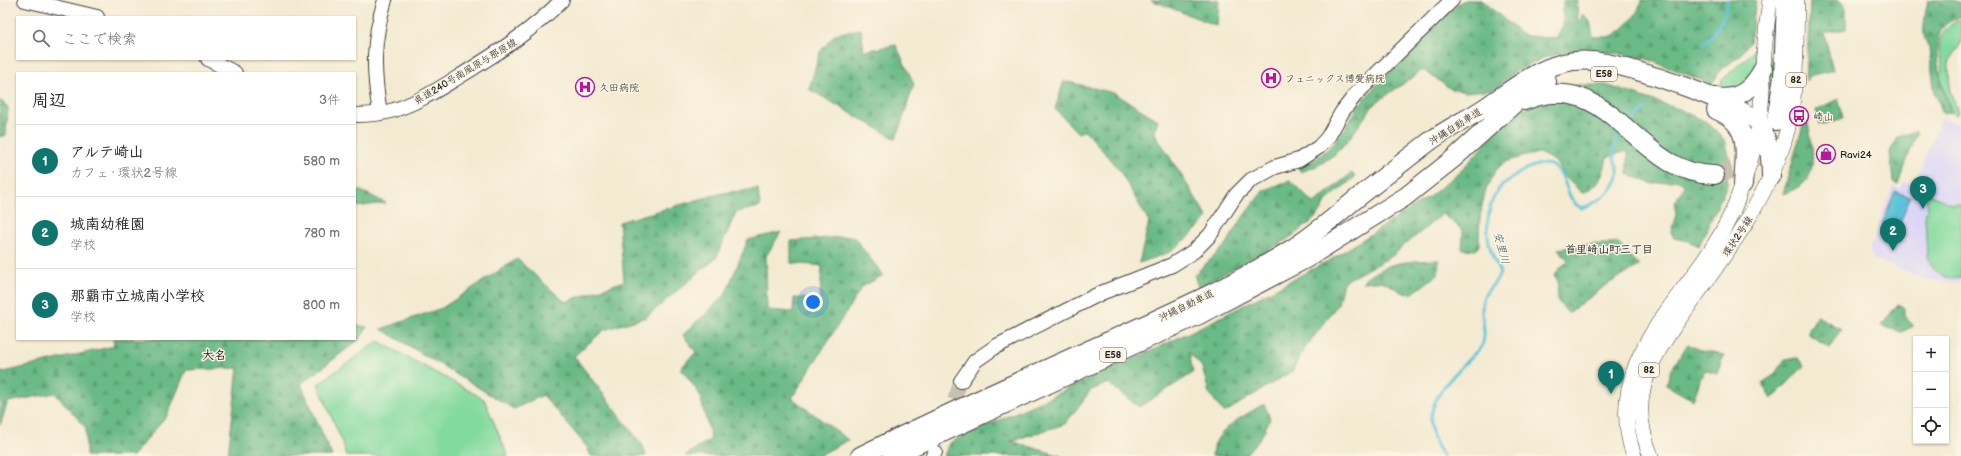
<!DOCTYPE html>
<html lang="ja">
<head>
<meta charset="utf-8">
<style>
	body { margin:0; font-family:"Balsamiq Sans","Klee One",sans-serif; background:#f6f6f6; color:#222 }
	.controls { position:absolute; right:12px; bottom:12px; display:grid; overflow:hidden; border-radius:0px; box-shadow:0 1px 3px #0004 }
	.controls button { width:36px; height:36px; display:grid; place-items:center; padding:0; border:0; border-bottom:1px solid #e0e0e0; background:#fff; color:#222; font:20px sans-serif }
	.you { position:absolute; left:813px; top:302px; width:14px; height:14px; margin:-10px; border:3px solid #fff; border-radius:50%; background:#1a73e8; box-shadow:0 0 0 6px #1a73e833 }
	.badge { display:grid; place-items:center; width:26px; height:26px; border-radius:50%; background:#0f766e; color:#fff; font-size:13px; font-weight:700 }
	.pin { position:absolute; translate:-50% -33px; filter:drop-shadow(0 1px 2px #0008) }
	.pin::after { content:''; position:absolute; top:21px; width:14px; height:12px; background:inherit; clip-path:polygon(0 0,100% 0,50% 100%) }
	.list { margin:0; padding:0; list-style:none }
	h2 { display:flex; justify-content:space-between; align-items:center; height:52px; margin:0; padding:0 16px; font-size:17px }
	h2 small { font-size:13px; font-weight:400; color:#767676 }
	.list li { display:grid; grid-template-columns:26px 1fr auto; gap:12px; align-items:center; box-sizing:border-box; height:72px; padding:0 16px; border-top:1px solid #e0e0e0 }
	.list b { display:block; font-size:15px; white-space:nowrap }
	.list p { margin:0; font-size:13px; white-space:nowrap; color:#767676 }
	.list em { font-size:13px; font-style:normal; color:#767676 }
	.icon { flex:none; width:22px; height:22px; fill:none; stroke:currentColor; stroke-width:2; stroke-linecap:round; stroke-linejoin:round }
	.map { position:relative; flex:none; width:1961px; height:456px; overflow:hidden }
	.search { position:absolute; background:#fff; box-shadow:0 1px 3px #0004; left:16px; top:16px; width:340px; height:44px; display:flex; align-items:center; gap:10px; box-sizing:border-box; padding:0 14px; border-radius:0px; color:#767676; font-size:15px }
	.panel { position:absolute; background:#fff; box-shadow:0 1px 3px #0004; left:16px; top:72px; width:340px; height:268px; border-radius:0px }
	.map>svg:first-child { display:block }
	.built { fill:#dbd6f7 }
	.green { fill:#83da9f; stroke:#507b5e }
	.forest { fill:url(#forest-firs); stroke:#436b51 }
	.water { fill:#5cc2d9; stroke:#3c6f7a }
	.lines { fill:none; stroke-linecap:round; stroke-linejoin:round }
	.stream { stroke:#5cc2d9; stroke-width:3 }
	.secondary-tunnel { stroke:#c8c1ad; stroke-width:14; stroke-dasharray:14 7; stroke-linecap:butt }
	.highway-tunnel { stroke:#c8c1ad; stroke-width:18; stroke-dasharray:18 9; stroke-linecap:butt }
	.secondary-casing { stroke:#3c3b37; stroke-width:16 }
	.primary-casing { stroke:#3c3b37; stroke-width:16 }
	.highway-casing { stroke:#3c3b37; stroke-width:20 }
	.secondary { stroke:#fff; stroke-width:14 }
	.primary { stroke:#fff; stroke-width:15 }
	.highway { stroke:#fff; stroke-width:18 }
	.labels { text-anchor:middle; stroke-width:3; stroke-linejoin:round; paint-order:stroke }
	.shield { fill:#fcf5e5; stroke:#5f5d58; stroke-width:1 }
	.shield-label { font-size:9px; font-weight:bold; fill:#1c1c1c }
	.street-label { font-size:10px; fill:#1c1c1c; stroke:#fcf5e5 }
	.poi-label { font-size:10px; fill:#1c1c1c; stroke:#fcf5e5; text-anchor:start }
	.water-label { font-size:11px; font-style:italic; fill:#365e68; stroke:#fcf5e5 }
	.neighbourhood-label { font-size:11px; font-weight:bold; fill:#1c1c1c; stroke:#fcf5e5 }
	.quarter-label { font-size:12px; font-weight:bold; fill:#1c1c1c; stroke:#fcf5e5 }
</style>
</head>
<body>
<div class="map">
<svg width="1961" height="456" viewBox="0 0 1961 456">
	<defs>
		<pattern id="forest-firs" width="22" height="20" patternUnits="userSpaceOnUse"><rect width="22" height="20" fill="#6aba86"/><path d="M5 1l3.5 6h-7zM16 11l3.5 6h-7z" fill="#5b9f73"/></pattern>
	</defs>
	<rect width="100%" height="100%" fill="#fcf5e5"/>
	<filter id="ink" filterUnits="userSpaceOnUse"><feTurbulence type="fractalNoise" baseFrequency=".025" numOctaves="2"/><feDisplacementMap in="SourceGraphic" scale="8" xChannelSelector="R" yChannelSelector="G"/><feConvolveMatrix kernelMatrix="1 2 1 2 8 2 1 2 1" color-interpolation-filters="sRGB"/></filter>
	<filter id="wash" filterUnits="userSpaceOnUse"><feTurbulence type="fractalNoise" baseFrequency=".012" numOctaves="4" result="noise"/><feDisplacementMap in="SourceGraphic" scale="16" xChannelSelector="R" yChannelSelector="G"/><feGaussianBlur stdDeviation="0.9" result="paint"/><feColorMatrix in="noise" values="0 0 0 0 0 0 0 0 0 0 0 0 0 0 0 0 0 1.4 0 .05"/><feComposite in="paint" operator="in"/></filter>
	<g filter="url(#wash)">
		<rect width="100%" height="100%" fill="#f3ead1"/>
		<g class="built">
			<path d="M 1942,117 L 1961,125 L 1961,283 L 1920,279 L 1924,267 L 1913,242 L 1877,228 L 1893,186 L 1901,189 L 1904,182 L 1914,186 Z"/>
			<path d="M 1878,230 L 1913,243 L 1924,267 L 1920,277 L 1874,259 L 1871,254 L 1870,248 Z"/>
		</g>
		<g class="green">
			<path d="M 1961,21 L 1961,43 L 1949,63 L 1949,71 L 1950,87 L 1958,113 L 1956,115 L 1951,111 L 1939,73 L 1942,71 C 1943,62 1939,57 1939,48 C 1938,36 1949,21 1961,21 Z"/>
			<path d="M 1756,46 L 1758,46 L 1755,67 L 1742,86 L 1718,90 L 1722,80 L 1753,52 Z"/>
			<path d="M 1923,192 L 1955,205 L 1956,203 L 1961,205 L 1961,278 C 1943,279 1933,273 1927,256 L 1925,217 L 1928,204 Z"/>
			<path d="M 378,341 L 484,399 L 508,456 L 346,456 L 343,444 L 318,384 Z"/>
		</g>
		<g class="forest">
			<path d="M 1151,0 L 1219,0 L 1217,26 Z"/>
			<path d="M 1465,0 L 1482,0 L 1522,35 L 1556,39 L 1563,25 L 1563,0 L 1577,0 L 1578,23 L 1583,14 L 1590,21 L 1593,37 C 1599,36 1607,38 1612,36 C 1623,31 1642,11 1641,0 L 1756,0 L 1750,42 L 1739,56 L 1720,71 L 1712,84 L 1641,57 L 1594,50 L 1562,53 L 1543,58 L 1515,72 L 1496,89 L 1466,92 L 1451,89 L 1423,70 L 1374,104 L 1349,139 L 1335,154 L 1319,165 L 1301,172 L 1298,167 L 1315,160 L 1329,148 L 1345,129 L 1359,105 L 1374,88 L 1419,40 L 1457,4 Z"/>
			<path d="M 1813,0 L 1839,0 L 1846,7 L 1846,29 L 1824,33 L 1833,70 L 1812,75 L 1806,81 L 1810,1 Z"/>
			<path d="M 1928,0 L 1952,0 L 1961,3 L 1961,18 C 1919,23 1943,88 1951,112 L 1942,113 L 1939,101 L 1935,95 L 1929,48 C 1920,36 1925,15 1928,0 Z"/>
			<path d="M 1775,10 L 1782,10 L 1774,109 L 1766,107 Z"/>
			<path d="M 861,29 L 864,51 L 896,45 L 914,84 L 896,139 L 809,89 L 820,52 L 835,34 Z"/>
			<path d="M 1064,81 L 1114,93 L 1158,120 L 1154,132 L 1208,218 L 1188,238 L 1168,253 L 1139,263 L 1149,222 L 1120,171 L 1085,130 L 1078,133 L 1055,109 Z"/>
			<path d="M 1577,85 L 1606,85 L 1679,109 L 1707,122 L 1725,140 L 1729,156 L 1727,185 L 1699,246 L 1689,241 L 1674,238 L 1671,232 L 1676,214 L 1674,202 L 1683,189 L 1684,184 L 1676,180 L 1653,184 L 1628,174 L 1628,151 L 1607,157 C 1604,173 1599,188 1582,193 L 1565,177 L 1555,161 L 1539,153 C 1531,155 1506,160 1501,165 C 1481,185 1479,220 1479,245 L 1476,250 L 1462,249 L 1463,230 L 1442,214 L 1392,256 L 1343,282 L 1338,304 L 1304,350 L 1292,371 L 1224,413 L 1209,393 L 1202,367 L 1189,352 L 1193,373 L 1139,407 L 1108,383 L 1091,390 L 1065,424 L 1011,441 L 1061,456 L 944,456 L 949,443 L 1151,351 L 1221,317 L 1332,259 L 1429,197 L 1463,169 L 1507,119 L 1529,104 Z"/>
			<path d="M 1838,99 L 1844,118 L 1819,125 L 1816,110 Z"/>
			<path d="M 0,100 L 8,107 L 6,135 L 0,137 Z"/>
			<path d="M 1806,115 C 1810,131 1819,169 1805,182 C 1799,188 1791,191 1783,194 Z"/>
			<path d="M 1915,131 L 1917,133 L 1898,184 L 1893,182 L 1890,152 L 1898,137 Z"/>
			<path d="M 1352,173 L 1355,177 L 1326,201 L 1321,212 L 1309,224 L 1285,241 L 1198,287 L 1194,275 L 1226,245 L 1243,217 L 1263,191 L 1290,180 L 1314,203 Z"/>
			<path d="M 355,188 L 386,203 L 355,207 Z"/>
			<path d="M 758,189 L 760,207 L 736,212 L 716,258 L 646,317 L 604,330 L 574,356 L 643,446 L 646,456 L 591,456 L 587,447 L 543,395 L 514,409 L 381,329 L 442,308 L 517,259 L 565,302 L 624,281 L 619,222 L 722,193 Z"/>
			<path d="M 781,232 L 766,256 L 767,310 L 793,312 L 794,298 L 820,299 L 822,266 L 791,263 L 791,241 L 853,236 L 883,275 L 862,287 L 792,398 L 848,440 L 818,456 L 685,456 L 711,439 L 700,395 L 681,368 L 696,352 L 683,335 L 725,295 L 748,240 Z"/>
			<path d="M 1619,243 L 1639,266 L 1608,284 L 1568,313 L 1557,300 L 1558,281 L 1554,275 L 1568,260 L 1558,249 L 1582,245 Z"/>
			<path d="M 1439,260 L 1438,274 L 1413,293 L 1406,294 L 1382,281 L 1362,282 C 1385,261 1409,261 1439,260 Z"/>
			<path d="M 1898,304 L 1904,308 L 1904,316 L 1914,326 L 1901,332 L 1881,326 Z"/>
			<path d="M 1817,316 L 1841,329 L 1829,348 L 1807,333 Z"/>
			<path d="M 355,325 L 367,327 L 360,339 L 301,384 L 332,456 L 228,456 L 238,368 L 186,370 L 167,416 L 132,456 L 86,456 L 86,428 L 55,393 L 8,402 L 0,425 L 0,373 L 114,346 L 113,339 L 355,339 Z"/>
			<path d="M 1688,344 L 1701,351 L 1724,355 L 1717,374 L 1704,370 L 1693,400 L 1666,385 L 1671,370 Z"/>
			<path d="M 1798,358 L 1804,366 L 1772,399 L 1762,383 L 1774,375 L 1785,359 Z"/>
			<path d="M 1264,404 L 1270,419 L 1261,437 L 1244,456 L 1212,456 C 1213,430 1244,416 1264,404 Z"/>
		</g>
		<path class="water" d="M 1895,191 L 1910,197 L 1897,231 L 1882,224 Z"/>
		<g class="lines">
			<g class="stream">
				<path d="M 1703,44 C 1716,33 1726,18 1727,0"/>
				<path d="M 1630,123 L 1645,109"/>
				<path d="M 1443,456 C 1440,450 1436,443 1433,437 C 1420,400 1460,369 1482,346 C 1488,331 1479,315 1483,299 C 1486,289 1497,284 1500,273 C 1498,267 1495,262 1493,257 C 1485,236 1485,207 1499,189 C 1505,182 1514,177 1521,172 C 1529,167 1543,161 1553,166 C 1568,174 1565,202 1582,208 C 1596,204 1621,187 1618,169 C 1617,165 1614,161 1614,157 C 1613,148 1616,138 1622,131"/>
			</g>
		</g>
	</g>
	<g filter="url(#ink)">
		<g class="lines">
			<path class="secondary-tunnel" d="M 947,420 L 961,381"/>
			<path class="highway-tunnel" d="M 1715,175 L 1740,167 L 1756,156"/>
			<defs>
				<g id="secondary">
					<path d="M 25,0 L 97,17"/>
					<path d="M 208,59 L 235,73"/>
					<path d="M 380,113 C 373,71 372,42 385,0"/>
					<path d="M 355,115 C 368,115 382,114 394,110 C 417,103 437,90 457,78 C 494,55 531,32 562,0"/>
					<path d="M 961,381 L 975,361 L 995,347 L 1101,293 L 1172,265 L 1194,251 L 1210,235 L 1236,195 L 1251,180 L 1275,167 L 1299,160 L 1319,147 L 1328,137 L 1342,112 L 1356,94 L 1452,0"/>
					<path d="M 933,456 L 935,452"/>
				</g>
				<g id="primary">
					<path d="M 1634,456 C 1597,349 1705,290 1737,200 C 1746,175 1755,149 1759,124 C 1762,106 1762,87 1763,69 C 1764,46 1767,23 1770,0"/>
					<path d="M 1651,456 C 1641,432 1637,404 1646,379 C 1655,351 1675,325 1692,301 C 1724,256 1758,211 1778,159 C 1799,107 1795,55 1797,0"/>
				</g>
				<g id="highway">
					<path d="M 1715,97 C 1739,101 1752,89 1763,69"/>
					<path d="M 1524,101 C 1611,64 1636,176 1715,175"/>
					<path d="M 1716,110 C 1752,124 1745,152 1743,184"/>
					<path d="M 1776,121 L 1783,77 L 1786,0"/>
					<path d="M 860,456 C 939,417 1019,381 1100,345 C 1163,316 1229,288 1288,251 C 1313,236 1334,217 1356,199 C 1380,180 1404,161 1429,142 C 1446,129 1466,120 1484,108 C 1510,91 1532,71 1563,63 C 1575,60 1588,60 1600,62 C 1627,65 1747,104 1760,125 C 1769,140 1771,160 1771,177"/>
					<path d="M 892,456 L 1199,315 L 1304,260 L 1405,197 L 1453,159 L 1525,94 L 1547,81"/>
				</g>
			</defs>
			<use href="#secondary" class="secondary-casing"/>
			<use href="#primary" class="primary-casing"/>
			<use href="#highway" class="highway-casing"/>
			<use href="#secondary" class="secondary"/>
			<use href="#primary" class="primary"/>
			<use href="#highway" class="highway"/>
		</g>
	</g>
	<defs>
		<symbol id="hospital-ring" viewBox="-11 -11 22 22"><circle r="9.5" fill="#fcf5e5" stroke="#b5179e" stroke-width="1.5"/><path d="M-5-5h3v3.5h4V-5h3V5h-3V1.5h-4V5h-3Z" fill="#b5179e"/></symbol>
		<symbol id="bus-ring" viewBox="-11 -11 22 22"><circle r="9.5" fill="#fcf5e5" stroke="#b5179e" stroke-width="1.5"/><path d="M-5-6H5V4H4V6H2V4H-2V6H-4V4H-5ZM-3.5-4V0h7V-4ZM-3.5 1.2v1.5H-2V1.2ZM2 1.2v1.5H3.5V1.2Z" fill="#b5179e"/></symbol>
		<symbol id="shop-ring" viewBox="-11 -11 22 22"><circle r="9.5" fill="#fcf5e5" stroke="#b5179e" stroke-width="1.5"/><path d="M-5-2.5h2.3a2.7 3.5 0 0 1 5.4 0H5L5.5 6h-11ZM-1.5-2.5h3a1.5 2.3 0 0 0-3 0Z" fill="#b5179e"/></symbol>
	</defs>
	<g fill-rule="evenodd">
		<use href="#hospital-ring" x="1260" y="67" width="22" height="22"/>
		<use href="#hospital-ring" x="574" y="76" width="22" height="22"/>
		<use href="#bus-ring" x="1788" y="105" width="22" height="22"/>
		<use href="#shop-ring" x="1815" y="143" width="22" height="22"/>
	</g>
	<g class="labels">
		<g class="shield">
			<rect x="1591" y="67" width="26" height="14" rx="3"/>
			<rect x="1786" y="73" width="20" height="14" rx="3"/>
			<rect x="1100" y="348" width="26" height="14" rx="3"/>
			<rect x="1639" y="363" width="20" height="14" rx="3"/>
		</g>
		<g class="shield-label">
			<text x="1604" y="77">E58</text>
			<text x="1796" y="83">82</text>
			<text x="1113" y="358">E58</text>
			<text x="1649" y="373">82</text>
		</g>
		<g class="street-label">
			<text transform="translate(465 71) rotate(-31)" y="4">県道240号南風原与那原線</text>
			<text transform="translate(1455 126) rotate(-32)" y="4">沖縄自動車道</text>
			<text transform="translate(1737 236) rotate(-57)" y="4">環状2号線</text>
			<text transform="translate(1186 305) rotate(-26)" y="4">沖縄自動車道</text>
		</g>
		<g class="poi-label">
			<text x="1285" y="82">フェニックス博愛病院</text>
			<text x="599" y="91">久田病院</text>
			<text x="1813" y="120">崎山</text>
			<text x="1840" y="158">Ravi24</text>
		</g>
		<g class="water-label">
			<text transform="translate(1502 248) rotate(75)" y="4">安里川</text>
		</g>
		<g class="neighbourhood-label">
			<text x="1609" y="253">首里崎山町三丁目</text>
		</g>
		<g class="quarter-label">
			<text x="214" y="359">大名</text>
		</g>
	</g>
</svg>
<div class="controls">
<button>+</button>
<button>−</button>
<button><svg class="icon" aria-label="locate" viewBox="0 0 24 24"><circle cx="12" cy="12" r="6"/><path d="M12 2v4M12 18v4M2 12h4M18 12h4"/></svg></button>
</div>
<div class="you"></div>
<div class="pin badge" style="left:1611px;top:394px">1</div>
<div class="pin badge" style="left:1893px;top:251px">2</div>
<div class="pin badge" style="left:1923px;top:209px">3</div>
<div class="search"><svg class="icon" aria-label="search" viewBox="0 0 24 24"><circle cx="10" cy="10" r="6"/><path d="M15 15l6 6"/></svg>ここで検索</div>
<section class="panel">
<h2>周辺<small>3件</small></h2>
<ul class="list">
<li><span class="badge">1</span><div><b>アルテ崎山</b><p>カフェ · 環状2号線</p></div><em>580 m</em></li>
<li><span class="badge">2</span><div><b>城南幼稚園</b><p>学校</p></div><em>780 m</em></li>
<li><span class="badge">3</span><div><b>那覇市立城南小学校</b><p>学校</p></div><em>800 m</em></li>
</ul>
</section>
</div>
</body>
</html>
